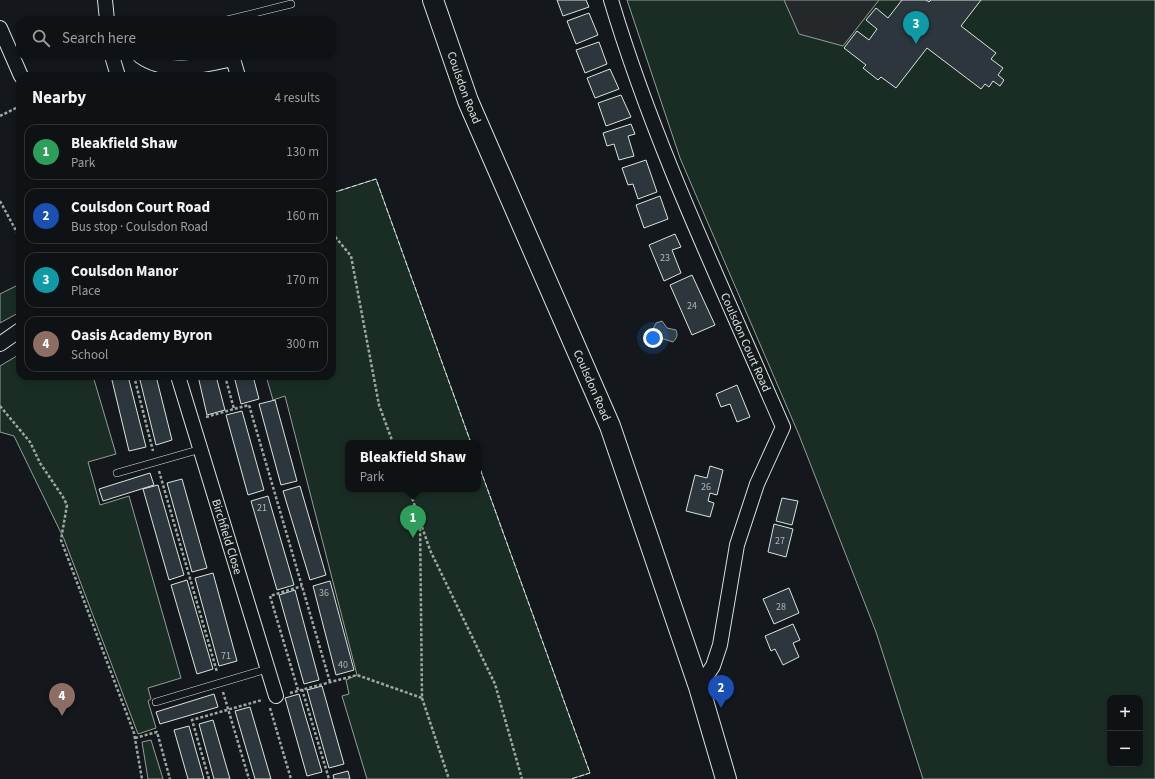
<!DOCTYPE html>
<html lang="en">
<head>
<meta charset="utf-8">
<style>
	body { margin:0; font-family:"Source Sans 3",sans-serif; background:#1d2022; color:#f1f3f6 }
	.controls { position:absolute; right:12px; bottom:12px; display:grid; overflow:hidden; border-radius:8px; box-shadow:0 2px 6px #0003 }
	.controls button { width:36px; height:36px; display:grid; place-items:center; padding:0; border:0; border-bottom:1px solid #2f3234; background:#0f1215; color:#f1f3f6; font:20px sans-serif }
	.you { position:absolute; left:653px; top:338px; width:14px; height:14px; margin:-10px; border:3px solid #fff; border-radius:50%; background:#1a73e8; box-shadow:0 0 0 6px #1a73e833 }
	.badge { display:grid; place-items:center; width:26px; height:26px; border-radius:50%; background:#7c3aed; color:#fff; font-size:13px; font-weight:700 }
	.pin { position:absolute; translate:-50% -33px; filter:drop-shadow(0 1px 2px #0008) }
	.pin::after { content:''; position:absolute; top:21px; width:14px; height:12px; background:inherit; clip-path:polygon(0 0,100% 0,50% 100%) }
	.popup { position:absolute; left:345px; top:440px; width:136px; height:52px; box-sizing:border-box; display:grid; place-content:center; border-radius:8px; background:#0f1215; filter:drop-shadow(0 1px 3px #0005); font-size:13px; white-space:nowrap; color:#9b9ea0 }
	.popup b { font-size:15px; color:#f1f3f6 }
	.popup::after { content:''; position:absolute; left:50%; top:100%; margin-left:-8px; border:8px solid transparent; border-top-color:#0f1215 }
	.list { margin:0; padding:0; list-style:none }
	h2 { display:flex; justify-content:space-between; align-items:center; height:52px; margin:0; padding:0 16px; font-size:17px }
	h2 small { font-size:13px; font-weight:400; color:#9b9ea0 }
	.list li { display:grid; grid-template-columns:26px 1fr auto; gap:12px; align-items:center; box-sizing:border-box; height:56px; margin:0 8px 8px; padding:0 8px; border:1px solid #2f3234; border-radius:12px }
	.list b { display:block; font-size:15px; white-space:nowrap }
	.list p { margin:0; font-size:13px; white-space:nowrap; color:#9b9ea0 }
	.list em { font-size:13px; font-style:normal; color:#9b9ea0 }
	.icon { flex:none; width:22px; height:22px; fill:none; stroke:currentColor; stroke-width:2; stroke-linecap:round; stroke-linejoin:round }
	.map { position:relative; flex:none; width:1155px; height:779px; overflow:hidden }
	.search { position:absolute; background:#0f1215; box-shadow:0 2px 6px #0003; left:16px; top:16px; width:320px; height:44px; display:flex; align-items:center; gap:10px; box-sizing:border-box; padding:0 14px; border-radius:12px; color:#9b9ea0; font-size:15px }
	.panel { position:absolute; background:#0f1215; box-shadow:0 2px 6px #0003; left:16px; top:72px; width:320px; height:308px; border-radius:12px }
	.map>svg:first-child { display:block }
	.green { fill:#1a2d24; stroke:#939e99; fill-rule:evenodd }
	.parking { fill:#24282b; stroke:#939e99 }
	.water { fill:#2f3f4d; stroke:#939e99 }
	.building { fill:#2c363c; stroke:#d8e6dc }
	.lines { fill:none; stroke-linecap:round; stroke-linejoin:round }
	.lane-casing { stroke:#d8e6dc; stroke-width:8 }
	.street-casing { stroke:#d8e6dc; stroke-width:16 }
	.secondary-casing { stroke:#d8e6dc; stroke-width:22 }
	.path { stroke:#9da8a2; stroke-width:2.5; stroke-dasharray:3 2; stroke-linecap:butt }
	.lane { stroke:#14181c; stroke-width:7 }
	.street { stroke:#14181c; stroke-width:14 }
	.secondary { stroke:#14181c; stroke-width:20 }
	.fence { stroke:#d8e6dc; stroke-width:1; stroke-dasharray:5 2; stroke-linecap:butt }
	.labels { text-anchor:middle; stroke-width:3; stroke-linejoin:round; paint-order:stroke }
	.number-label { font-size:10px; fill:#adbab4 }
	.street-label { font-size:12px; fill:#d8e6dc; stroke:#14181c }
</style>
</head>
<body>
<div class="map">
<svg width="1155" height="779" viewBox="0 0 1155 779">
	<rect width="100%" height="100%" fill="#14181c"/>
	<g class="green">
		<path d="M 627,0 L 1155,0 L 1155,779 L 923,779 L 876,632 L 799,435 L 680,158 ZM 1110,698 L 1140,698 L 1140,764 L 1110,764 Z"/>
		<path d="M 376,179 L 471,443 L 348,443 L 348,489 L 478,489 L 478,463 L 590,773 L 571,779 L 367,779 L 342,696 L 349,694 L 346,680 L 357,675 L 285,396 L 273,400 L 266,376 L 332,376 L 332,193 Z"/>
		<path d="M 20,284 L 20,312 L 0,323 L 0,294 Z"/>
		<path d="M 20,354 L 20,376 L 93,376 L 116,454 L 88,462 L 100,505 L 129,496 L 181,678 L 148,688 L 151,699 L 148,701 L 156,728 L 138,734 L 64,539 L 14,436 L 0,432 L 0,366 Z"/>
		<path d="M 151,740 L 163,779 L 148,779 L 142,742 Z"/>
	</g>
	<path class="parking" d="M 784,0 L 879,0 L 843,46 L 799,34 Z"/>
	<path class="water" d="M 662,321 L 667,328 L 676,330 C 678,335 677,338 673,342 L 657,337 L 653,334 L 653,329 L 656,323 Z"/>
	<g class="building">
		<path d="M 557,0 L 586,0 L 589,7 L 563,16 Z"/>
		<path d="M 902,0 L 926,0 L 929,2 L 931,0 L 981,0 L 961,26 L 996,53 L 991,59 L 1003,68 L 998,75 L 1004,80 L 1000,86 L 993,81 L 989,87 L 985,84 L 981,89 L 927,48 L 896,88 L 881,77 L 878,80 L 863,68 L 866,65 L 844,48 L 857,31 L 869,40 L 877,29 L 866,20 L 876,8 L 888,18 Z"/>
		<path d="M 589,13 L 598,35 L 576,44 L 567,21 Z"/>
		<path d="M 599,42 L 607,64 L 585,73 L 576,50 Z"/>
		<path d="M 610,69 L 619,89 L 595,98 L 587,78 Z"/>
		<path d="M 621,95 L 631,117 L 606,126 L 598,103 Z"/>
		<path d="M 631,124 L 635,134 L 628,136 L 634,156 L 619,160 L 614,144 L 607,146 L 603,133 Z"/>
		<path d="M 646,160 L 657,192 L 638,199 L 633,184 L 628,185 L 622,168 Z"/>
		<path d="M 660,196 L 668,219 L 644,228 L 636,205 Z"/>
		<path d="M 675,234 L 681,247 L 672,250 L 681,273 L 664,281 L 649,245 Z"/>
		<path d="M 692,275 L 715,325 L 692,335 L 670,285 Z"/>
		<path d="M 111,376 L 128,376 L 146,447 L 129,451 Z"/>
		<path d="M 139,376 L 156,376 L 172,440 L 156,445 Z"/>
		<path d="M 198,376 L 216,376 L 225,410 L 207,415 Z"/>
		<path d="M 234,376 L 253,376 L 259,399 L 241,404 Z"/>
		<path d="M 737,385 L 750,417 L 737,422 L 730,404 L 721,407 L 716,394 Z"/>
		<path d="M 275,400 L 297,481 L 281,485 L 259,404 Z"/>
		<path d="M 242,411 L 264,490 L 248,495 L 226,415 Z"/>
		<path d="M 710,466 L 723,470 L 717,495 L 710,493 L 708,501 L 714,503 L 710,517 L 686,511 L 695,475 L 707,478 Z"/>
		<path d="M 150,473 L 154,485 L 103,501 L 99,489 Z"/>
		<path d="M 182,479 L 207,568 L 192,572 L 167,483 Z"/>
		<path d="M 158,485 L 184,575 L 169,580 L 143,489 Z"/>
		<path d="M 300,486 L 326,575 L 310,580 L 283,491 Z"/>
		<path d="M 268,496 L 294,585 L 277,590 L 251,501 Z"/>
		<path d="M 782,498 L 798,501 L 792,525 L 776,521 Z"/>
		<path d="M 774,524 L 793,529 L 786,557 L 768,552 Z"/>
		<path d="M 213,573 L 237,661 L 219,666 L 195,578 Z"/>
		<path d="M 187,580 L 213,669 L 197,674 L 171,585 Z"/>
		<path d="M 330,581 L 354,670 L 336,675 L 313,586 Z"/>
		<path d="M 789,588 L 799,613 L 774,624 L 763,599 Z"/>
		<path d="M 295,590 L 319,680 L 304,684 L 279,595 Z"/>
		<path d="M 793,624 L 800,640 L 793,643 L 799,657 L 783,665 L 775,649 L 771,651 L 765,636 Z"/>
		<path d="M 322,686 L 344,764 L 329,768 L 307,690 Z"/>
		<path d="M 214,694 L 218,707 L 160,724 L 156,712 Z"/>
		<path d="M 299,694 L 322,772 L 307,776 L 285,698 Z"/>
		<path d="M 250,707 L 271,779 L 255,779 L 235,711 Z"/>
		<path d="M 213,720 L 230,779 L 214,779 L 199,724 Z"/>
		<path d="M 189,726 L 204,779 L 188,779 L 174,730 Z"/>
		<path d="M 348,771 L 350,779 L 334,779 L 333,775 Z"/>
	</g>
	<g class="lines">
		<defs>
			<g id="lane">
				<path d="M 227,20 L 291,4"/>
				<path d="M 117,473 L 201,449"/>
				<path d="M 156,702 L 267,669"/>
			</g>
			<g id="street">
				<path d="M 105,0 L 107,20"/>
				<path id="s1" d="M 611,0 C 655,147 722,286 783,427 L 757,484 L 737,545 L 720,645 L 713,666 L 699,687"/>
				<path d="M 0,28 L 21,76"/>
				<path d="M 112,56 L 118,76"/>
				<path d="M 140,56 C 168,76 202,65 233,59 L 238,76"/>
				<path d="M 0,344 L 20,330"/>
				<path id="s2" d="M 178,376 L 276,696"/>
			</g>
			<g id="secondary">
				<path id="s3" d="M 433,0 L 468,101 L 610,426 L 699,687 L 726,779"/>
			</g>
		</defs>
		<use href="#lane" class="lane-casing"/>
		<use href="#street" class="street-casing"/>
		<use href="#secondary" class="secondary-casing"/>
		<g class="path">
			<path d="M 0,116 L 20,106"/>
			<path d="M 0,201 L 20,238"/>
			<path d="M 332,233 L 351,256 L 379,405 L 393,443"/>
			<path d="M 134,376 L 153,451"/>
			<path d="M 225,376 L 234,409 L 249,405 L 330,682"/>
			<path d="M 0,406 L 30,442 L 40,463 L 63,497 L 67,505 L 61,540 L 134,733 L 142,779"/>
			<path d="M 206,417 L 234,409"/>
			<path d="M 159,471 L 217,672"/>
			<path d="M 409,489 L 430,550 L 495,684 L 522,779"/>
			<path d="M 302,689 L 329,779"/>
			<path d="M 298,690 L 270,596 L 302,586"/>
			<path d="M 223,692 L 249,779"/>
			<path d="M 290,693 L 357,675 L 422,698 L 420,522"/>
			<path d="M 422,698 L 449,779"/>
			<path d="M 270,708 L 291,779"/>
			<path d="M 135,738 L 157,732 L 170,779"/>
			<path d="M 209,779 L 192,720 L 262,700"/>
		</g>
		<use href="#lane" class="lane"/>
		<use href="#street" class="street"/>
		<use href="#secondary" class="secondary"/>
		<g class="fence">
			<path d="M 332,193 L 376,179 L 471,443"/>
			<path d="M 478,463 L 590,773 L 571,779"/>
		</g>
	</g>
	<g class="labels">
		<g class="number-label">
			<text x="665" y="261">23</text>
			<text x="692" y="309">24</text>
			<text x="706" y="490">26</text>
			<text x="262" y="511">21</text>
			<text x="780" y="544">27</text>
			<text x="324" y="596">36</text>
			<text x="781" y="610">28</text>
			<text x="226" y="659">71</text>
			<text x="343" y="668">40</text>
		</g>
		<g class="street-label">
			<text dy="4" stroke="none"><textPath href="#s3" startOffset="93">Coulsdon Road</textPath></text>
			<text dy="4" stroke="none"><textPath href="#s1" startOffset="368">Coulsdon Court Road</textPath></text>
			<text dy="4" stroke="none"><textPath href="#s3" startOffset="417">Coulsdon Road</textPath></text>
			<text dy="4" stroke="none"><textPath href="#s2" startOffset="168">Birchfield Close</textPath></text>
		</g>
	</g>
</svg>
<div class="controls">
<button>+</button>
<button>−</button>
</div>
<div class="you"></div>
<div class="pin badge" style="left:413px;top:538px;background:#2e9e5b">1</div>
<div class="popup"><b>Bleakfield Shaw</b>Park</div>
<div class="pin badge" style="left:721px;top:708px;background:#1a4fb4">2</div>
<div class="pin badge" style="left:916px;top:44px;background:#0f9aa8">3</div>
<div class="pin badge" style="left:62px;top:716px;background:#8d6e63">4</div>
<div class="search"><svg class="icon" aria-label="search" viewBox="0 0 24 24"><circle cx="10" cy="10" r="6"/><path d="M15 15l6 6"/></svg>Search here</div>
<section class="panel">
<h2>Nearby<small>4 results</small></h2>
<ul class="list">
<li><span class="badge" style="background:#2e9e5b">1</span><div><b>Bleakfield Shaw</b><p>Park</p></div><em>130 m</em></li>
<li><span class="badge" style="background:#1a4fb4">2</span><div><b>Coulsdon Court Road</b><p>Bus stop · Coulsdon Road</p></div><em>160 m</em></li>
<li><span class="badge" style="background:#0f9aa8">3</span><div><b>Coulsdon Manor</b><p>Place</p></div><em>170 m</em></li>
<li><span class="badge" style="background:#8d6e63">4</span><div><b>Oasis Academy Byron</b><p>School</p></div><em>300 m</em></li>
</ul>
</section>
</div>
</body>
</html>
